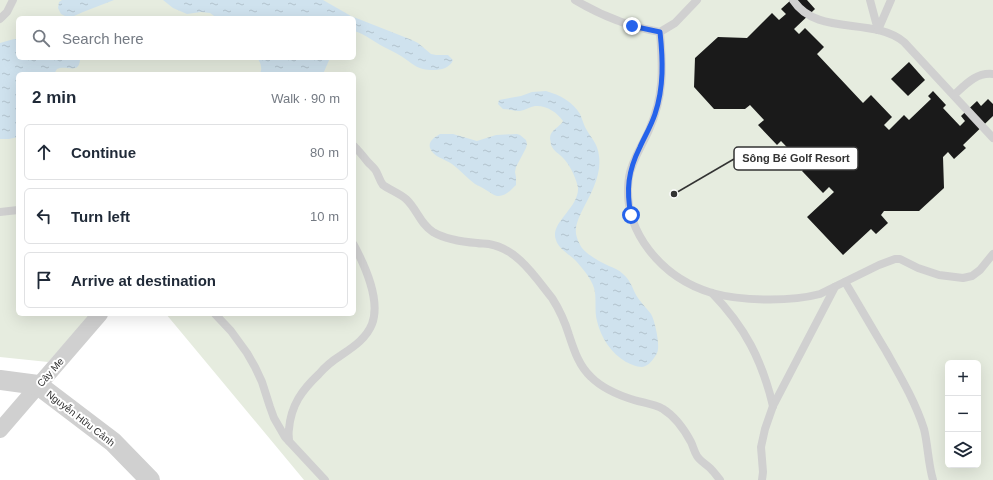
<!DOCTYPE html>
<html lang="en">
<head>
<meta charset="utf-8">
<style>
	body { margin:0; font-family:Helvetica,sans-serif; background:#f2f2f3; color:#1f2937 }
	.controls { position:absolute; right:12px; bottom:12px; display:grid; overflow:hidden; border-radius:6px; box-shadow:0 4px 16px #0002 }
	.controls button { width:36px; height:36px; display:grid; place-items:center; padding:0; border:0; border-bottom:1px solid #e0e1e3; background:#fff; color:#1f2937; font:20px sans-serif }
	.stop { position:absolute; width:12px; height:12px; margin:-9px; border:3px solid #2563eb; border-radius:50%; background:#fff }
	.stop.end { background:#2563eb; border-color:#fff; box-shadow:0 1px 4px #0008 }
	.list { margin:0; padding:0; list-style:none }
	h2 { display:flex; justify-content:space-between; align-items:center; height:52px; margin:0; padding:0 16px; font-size:17px }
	h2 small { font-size:13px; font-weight:400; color:#747a83 }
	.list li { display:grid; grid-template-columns:26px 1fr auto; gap:12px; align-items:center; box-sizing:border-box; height:56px; margin:0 8px 8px; padding:0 8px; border:1px solid #e0e1e3; border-radius:6px }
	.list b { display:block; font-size:15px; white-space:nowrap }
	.list em { font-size:13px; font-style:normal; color:#747a83 }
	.icon { flex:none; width:22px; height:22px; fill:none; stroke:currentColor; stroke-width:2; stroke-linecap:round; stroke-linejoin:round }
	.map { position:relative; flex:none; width:993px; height:480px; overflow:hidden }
	.search { position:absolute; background:#fff; box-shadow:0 4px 16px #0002; left:16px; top:16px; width:340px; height:44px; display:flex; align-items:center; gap:10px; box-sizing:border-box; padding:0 14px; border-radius:6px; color:#747a83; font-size:15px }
	.panel { position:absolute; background:#fff; box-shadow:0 4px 16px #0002; left:16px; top:72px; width:340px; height:244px; border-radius:6px }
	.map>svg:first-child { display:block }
	.green { fill:#e6ecdf; fill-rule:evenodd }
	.water { fill:url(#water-ripples) }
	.building { fill:#1a1a1a }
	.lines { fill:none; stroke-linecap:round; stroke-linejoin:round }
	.service { stroke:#d0d0d0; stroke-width:8 }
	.minor { stroke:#d0d0d0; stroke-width:16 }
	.tertiary { stroke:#d0d0d0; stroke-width:20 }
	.route { stroke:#2563eb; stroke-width:5 }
	.labels { text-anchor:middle; stroke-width:4; stroke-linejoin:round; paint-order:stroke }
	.street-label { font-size:10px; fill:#333; stroke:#fff }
	.leader { fill:none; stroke:#333; stroke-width:1.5 }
	.callout-dot { fill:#333; stroke:#fff; stroke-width:1.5 }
	.callout { fill:#fff; stroke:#333; stroke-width:1.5 }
	.callout-label { font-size:11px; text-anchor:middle; font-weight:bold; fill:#333 }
</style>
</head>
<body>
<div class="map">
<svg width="993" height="480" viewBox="0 0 993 480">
	<defs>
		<pattern id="water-ripples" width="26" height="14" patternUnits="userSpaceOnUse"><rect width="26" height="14" fill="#cfe2ee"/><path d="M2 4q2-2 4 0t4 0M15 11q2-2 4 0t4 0" fill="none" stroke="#b2c2cd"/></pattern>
	</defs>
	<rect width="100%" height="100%" fill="#fff"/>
	<path class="green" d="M 0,0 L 993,0 L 993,480 L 304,480 L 166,314 L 354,314 L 354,74 L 18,74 L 18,314 L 91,314 L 48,362 L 0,357 ZM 18,18 L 354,18 L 354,58 L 18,58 ZM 948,363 L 978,363 L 978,465 L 948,465 Z"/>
	<g class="water">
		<path d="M 62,0 L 114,0 L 83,12 L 74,16 L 67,17 L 61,14 L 58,8 L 59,2 Z"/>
		<path d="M 163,0 L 323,0 L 351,16 L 412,40 L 418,43 L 431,54 L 436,55 L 448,55 L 453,60 C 449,71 433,71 423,69 C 414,67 408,60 401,56 C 396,53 390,50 384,47 C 374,42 365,34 354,31 L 354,18 L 217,18 L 210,13 L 201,12 L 187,14 L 173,8 Z"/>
		<path d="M 14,39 L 18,39 L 18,58 L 80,58 C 80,76 66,64 57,69 L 54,74 L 18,74 L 18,137 L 9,139 L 0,139 L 0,43 Z"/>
		<path d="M 257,58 L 330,58 L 323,74 L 261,74 C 260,71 262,70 261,67 C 261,64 259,60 257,58 Z"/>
		<path d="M 546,91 C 560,95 573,102 580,114 C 582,118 583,123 585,127 C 590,137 598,143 599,156 C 602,175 590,195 582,211 C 579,217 575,226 576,233 C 576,237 580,245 582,248 C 589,256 600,262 609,266 C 614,268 619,270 623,274 C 629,279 632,286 635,293 C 639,301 646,307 651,314 C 655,321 659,341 658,349 C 658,352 656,355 654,358 C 651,362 648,366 642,367 C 636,367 631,364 626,362 C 611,353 601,338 597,321 C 594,310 597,298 594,288 C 591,278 583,269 576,261 C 570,255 558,248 556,240 C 549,223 579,208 578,188 C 577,180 570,165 564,159 C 559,153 554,152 551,145 C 551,142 550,140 550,138 C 550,130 560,127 563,121 C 557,112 546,105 535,106 C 530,107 525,110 520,111 C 515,111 509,109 503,109 L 498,104 L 499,100 L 521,96 L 532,92 Z"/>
		<path d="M 440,134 L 453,134 L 477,141 L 496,135 L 517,134 L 520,135 L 526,140 L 527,144 L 526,148 L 516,167 L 515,172 L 516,177 L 516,185 C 511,190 505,197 497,196 C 493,195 490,192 486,190 C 483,188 479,186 475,184 C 467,178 460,170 452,164 C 445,159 433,157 430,148 C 428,141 435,137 440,134 Z"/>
	</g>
	<g class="building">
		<path d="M 791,0 L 807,0 L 815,9 L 794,29 L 799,34 L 805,28 L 824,47 L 817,54 L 863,103 L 871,95 L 892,117 L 884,125 L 889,130 L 904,115 L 909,120 L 931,99 L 928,96 L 933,91 L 946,105 L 943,108 L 960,126 L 965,121 L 961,116 L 977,101 L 981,106 L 988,99 L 993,104 L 993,116 L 963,145 L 966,148 L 954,159 L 948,152 L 943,157 L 944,188 L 919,211 L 884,211 L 881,215 L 888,223 L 876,234 L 871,229 L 843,255 L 807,217 L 834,192 L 829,187 L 823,193 L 802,171 L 806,167 L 781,141 L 777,145 L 758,125 L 764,120 L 750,105 L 745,109 L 714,109 L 694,87 L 695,58 L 718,37 L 747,38 L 772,13 L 779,20 L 786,14 L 781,9 Z"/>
		<path d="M 909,62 L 925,80 L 908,96 L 891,79 Z"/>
	</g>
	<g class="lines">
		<g class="service">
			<path d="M 575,0 C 602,16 630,27 660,32 L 675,23 L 697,0"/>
			<path d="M 793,0 C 817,37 872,16 904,42 L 993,138"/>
			<path d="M 870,0 L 878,30"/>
			<path d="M 0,19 L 7,12 L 13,0"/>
			<path d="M 878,30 L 891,0"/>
			<path d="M 660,32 C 663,69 664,96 649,130 C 642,146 632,160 629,177 C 621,231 662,278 712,293 C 741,301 790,302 820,294 L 879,265 L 895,259 L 900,259 L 918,268 L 939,275 L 963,278 L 972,276 L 980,270 L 993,254"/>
			<path d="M 954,95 C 965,85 976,72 993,74"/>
			<path d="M 354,146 C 359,151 363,156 367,161 C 370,165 375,168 377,173 C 379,177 380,181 383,185 C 390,190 399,193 406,199 C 417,209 420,224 433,232 C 445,239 463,242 477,243 C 481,244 485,243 489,244 C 518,249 535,277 552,298 C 559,309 565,322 569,335 C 574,350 579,366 591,377 C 602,388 621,396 634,400 C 644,403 654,404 663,409 C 676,417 684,429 691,442 C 693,446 694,451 697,456 C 700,461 706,464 710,468 C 714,472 717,476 720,480"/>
			<path d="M 0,212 L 18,210"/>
			<path d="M 845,282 C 859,305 872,328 886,351 C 900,376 915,401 924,429 C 928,445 928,463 933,480"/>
			<path d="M 712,293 C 745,327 762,360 773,406"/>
			<path d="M 215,314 L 231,331 L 247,353 L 255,367 L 262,382 L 270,407 L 274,418 L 285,437 L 325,480"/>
			<path d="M 289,441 C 289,437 288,433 289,429 C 291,405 302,390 319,374 C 325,367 332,361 340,356 C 353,347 366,339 372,324 C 381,300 365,266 354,245"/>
			<path d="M 762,480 L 763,472 L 761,447 L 765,429 L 773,406 L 835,287"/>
		</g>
		<path class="minor" d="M 0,430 L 100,314"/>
		<path class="tertiary" d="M 0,380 L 38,385 L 113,442 L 150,480"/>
	</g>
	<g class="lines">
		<path class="route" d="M 631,215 C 626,190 628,171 640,147 C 645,136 651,126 655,114 C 664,87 663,60 660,32 L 632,26"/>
	</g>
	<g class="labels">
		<g class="street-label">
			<text transform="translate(50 372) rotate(-49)" y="4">Cây Me</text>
			<text transform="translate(81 418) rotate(38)" y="4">Nguyễn Hữu Cảnh</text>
		</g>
	</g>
	<path class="leader" d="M674 194L734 159"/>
	<circle class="callout-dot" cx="674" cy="194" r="4"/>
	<rect class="callout" x="734" y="147" width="124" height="23" rx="4"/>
	<g class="callout-label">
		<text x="796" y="162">Sông Bé Golf Resort</text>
	</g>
</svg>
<div class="controls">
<button>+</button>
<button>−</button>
<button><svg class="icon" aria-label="layers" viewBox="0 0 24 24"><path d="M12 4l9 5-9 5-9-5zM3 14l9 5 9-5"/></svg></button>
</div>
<div class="stop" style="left:631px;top:215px"></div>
<div class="stop end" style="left:632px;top:26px"></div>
<div class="search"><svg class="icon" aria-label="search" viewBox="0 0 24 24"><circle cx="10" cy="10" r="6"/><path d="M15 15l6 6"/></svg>Search here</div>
<section class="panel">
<h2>2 min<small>Walk · 90 m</small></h2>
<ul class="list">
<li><svg class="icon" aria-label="ahead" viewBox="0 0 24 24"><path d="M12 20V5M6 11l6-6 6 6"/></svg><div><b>Continue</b></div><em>80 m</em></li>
<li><svg class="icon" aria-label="left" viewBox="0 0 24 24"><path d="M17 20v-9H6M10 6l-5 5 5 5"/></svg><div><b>Turn left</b></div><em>10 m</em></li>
<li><svg class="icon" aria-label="arrive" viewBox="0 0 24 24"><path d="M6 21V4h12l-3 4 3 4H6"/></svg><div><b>Arrive at destination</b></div></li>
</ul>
</section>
</div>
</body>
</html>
